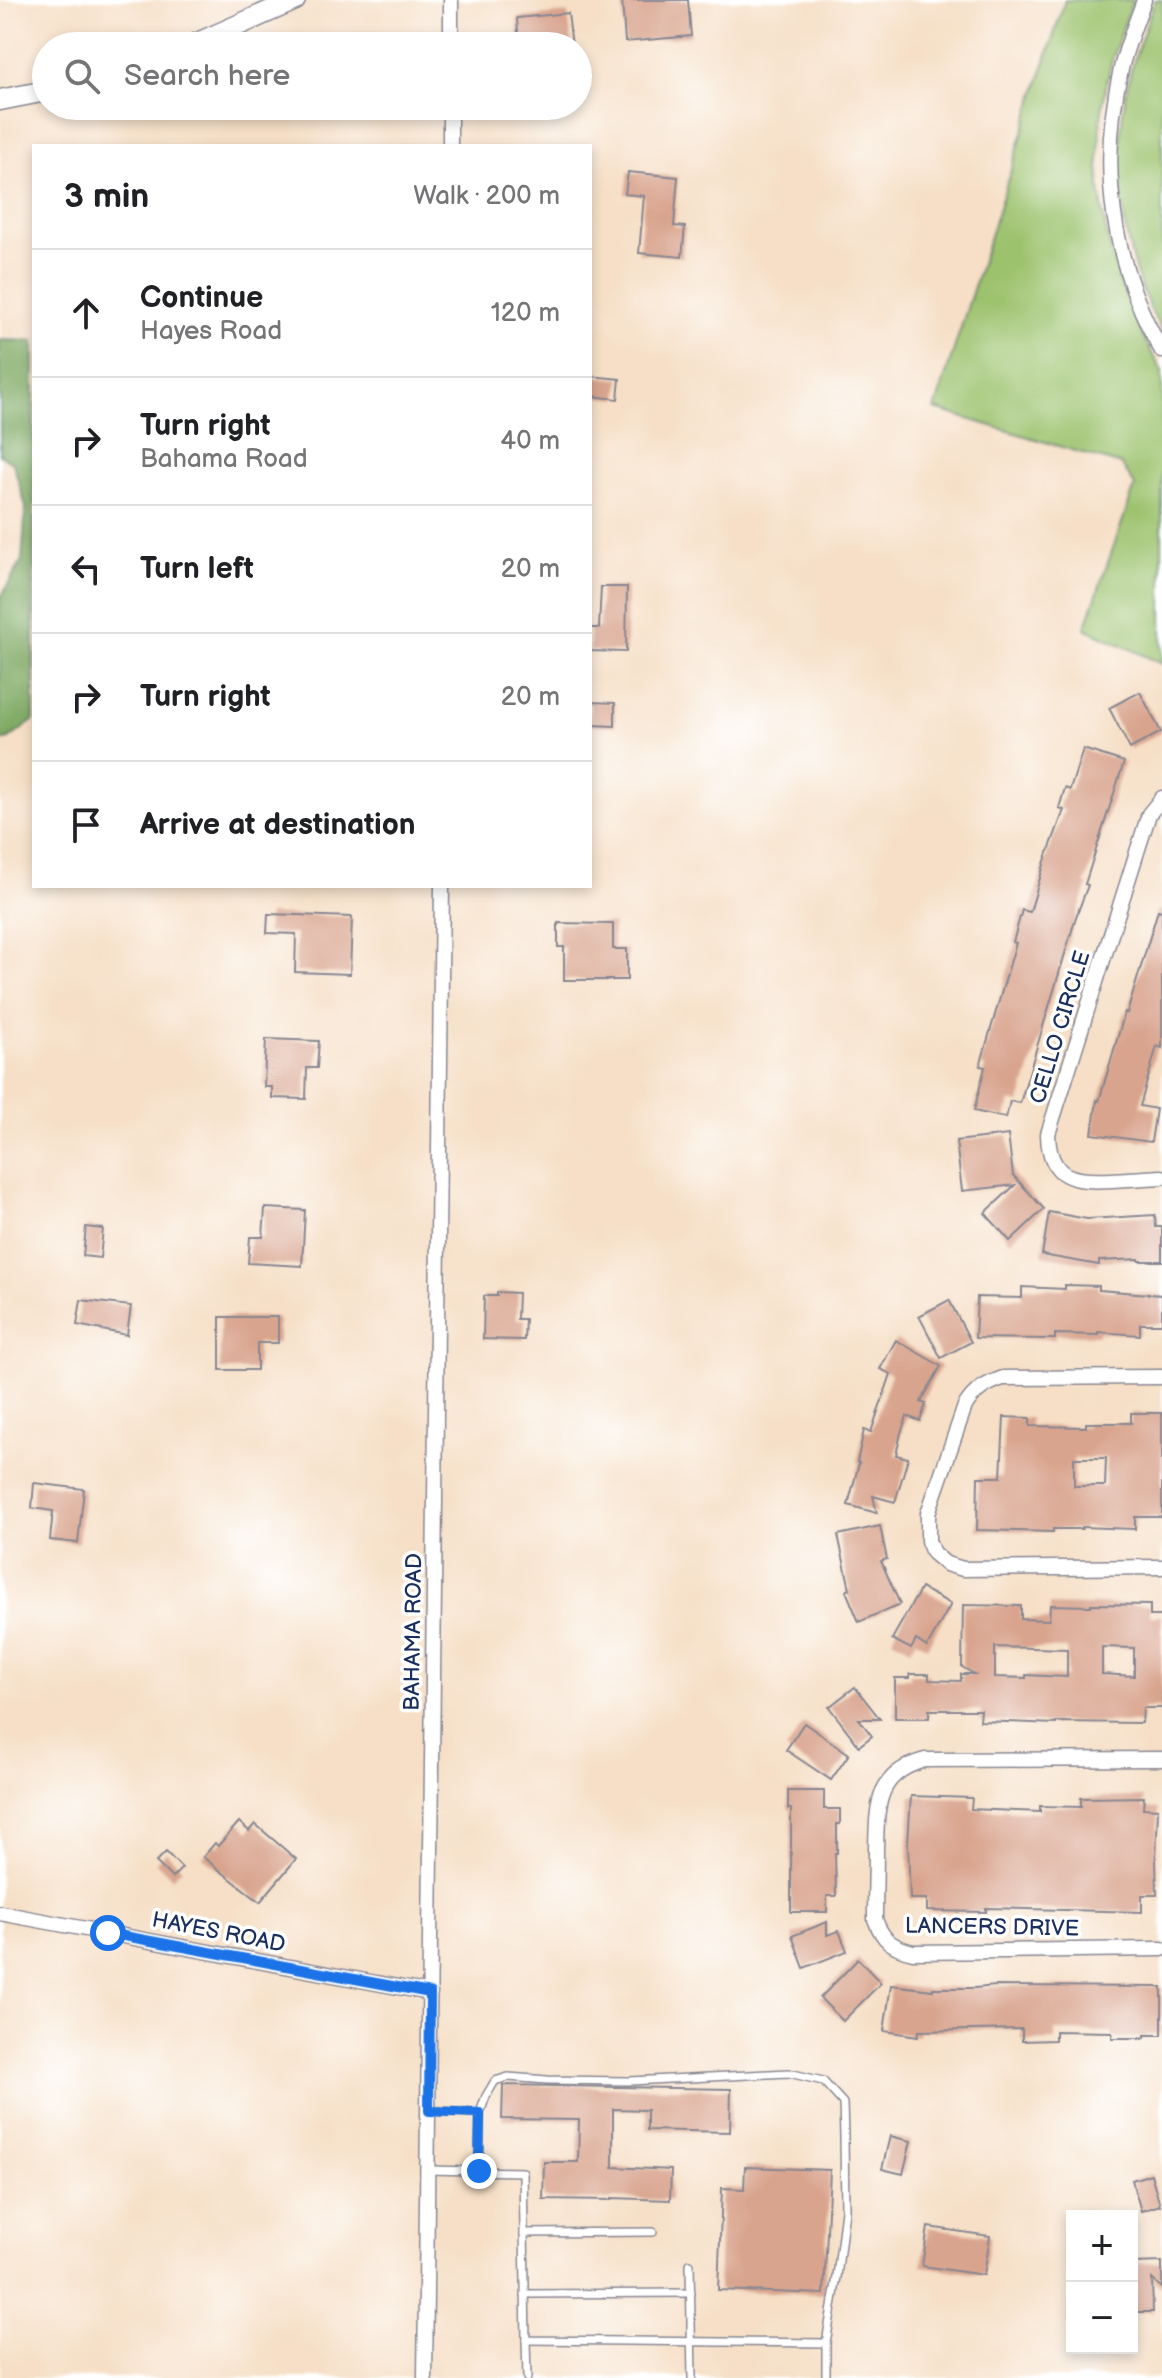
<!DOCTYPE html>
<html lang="en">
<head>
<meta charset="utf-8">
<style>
	body { margin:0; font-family:"Balsamiq Sans",sans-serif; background:#f2f2f2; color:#202124 }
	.controls { position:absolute; right:24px; bottom:24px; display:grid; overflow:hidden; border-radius:0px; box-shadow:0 4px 12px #0003 }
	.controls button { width:72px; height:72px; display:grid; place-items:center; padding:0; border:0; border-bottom:2px solid #e0e0e0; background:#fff; color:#202124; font:40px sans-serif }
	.stop { position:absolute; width:24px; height:24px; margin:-18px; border:6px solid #1a73e8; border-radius:50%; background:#fff }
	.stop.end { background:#1a73e8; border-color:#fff; box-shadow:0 2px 8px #0008 }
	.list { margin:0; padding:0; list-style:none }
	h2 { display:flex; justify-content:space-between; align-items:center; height:104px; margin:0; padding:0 32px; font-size:34px }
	h2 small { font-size:26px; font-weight:400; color:#757577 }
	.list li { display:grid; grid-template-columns:52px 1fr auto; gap:24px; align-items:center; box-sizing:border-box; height:128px; padding:0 32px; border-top:2px solid #e0e0e0 }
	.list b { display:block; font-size:30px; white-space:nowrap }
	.list p { margin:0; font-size:26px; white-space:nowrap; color:#757577 }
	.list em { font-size:26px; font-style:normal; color:#757577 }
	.icon { flex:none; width:44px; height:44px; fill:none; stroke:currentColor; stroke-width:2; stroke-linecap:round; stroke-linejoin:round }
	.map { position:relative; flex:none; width:1162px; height:2378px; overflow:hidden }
	.search { position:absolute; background:#fff; box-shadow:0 4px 12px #0003; left:32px; top:32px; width:560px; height:88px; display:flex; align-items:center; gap:20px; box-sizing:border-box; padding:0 28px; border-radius:44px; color:#757577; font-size:30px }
	.panel { position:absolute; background:#fff; box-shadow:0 4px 12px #0003; left:32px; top:144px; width:560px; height:744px; border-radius:0px }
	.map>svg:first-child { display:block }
	.green { fill:#9cc26d; stroke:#5c7866; stroke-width:2 }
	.forest { fill:#7da860; stroke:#4c6c5f; stroke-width:2 }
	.building { fill:#d9a48e; fill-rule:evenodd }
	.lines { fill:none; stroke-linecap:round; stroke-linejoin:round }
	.lane-casing { stroke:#888792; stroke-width:10 }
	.street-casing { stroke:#888792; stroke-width:17 }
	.secondary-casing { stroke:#888792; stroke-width:23 }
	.lane { stroke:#fff; stroke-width:7 }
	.street { stroke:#fff; stroke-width:14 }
	.secondary { stroke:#fff; stroke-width:20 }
	.route { stroke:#1a73e8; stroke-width:10 }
	.labels { text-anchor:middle; stroke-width:7; stroke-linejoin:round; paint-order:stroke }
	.street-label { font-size:22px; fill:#1b2f5e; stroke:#fff }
</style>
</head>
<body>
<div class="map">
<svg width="1162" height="2378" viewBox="0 0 1162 2378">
	<rect width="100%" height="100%" fill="#fff"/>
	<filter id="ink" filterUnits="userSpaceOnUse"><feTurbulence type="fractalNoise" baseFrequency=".0125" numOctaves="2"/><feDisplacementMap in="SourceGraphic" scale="16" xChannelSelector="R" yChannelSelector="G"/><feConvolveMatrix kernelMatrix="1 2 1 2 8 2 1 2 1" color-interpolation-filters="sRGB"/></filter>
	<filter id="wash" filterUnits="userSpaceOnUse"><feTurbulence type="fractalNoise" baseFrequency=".006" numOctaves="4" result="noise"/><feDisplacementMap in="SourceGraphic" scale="32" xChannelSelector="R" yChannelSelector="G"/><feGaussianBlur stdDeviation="1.8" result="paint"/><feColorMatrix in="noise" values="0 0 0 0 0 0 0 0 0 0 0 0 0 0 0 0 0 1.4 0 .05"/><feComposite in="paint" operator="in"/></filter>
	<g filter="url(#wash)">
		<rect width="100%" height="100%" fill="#f6dfc6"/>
		<g class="green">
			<path d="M 1065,0 L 1133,0 C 1126,21 1117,42 1111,64 C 1083,172 1105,276 1162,371 L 1162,664 L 1085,628 L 1135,486 L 1122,465 L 935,409 Z"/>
			<path d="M 1155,0 L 1162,0 L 1162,331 C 1118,256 1110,153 1131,70 C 1138,46 1147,23 1155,0 Z"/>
		</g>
		<path class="forest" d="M 0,340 L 34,341 L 34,720 L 9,739 L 0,741 L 0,599 L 22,560 L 26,507 L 13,463 L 0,455 Z"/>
		<g id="blocks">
			<g class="building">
				<path d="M 622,0 L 688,0 L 691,36 L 625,42 Z"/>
				<path d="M 568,13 L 572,46 L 519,46 L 517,18 Z"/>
				<path d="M 628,172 L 678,177 L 674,226 L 685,227 L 682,257 L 639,253 L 644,196 L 625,194 Z"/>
				<path d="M 590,376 L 620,379 L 618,399 L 590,396 Z"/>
				<path d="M 601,587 L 627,587 L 626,652 L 590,651 L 590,628 L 599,628 Z"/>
				<path d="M 1140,692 L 1161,732 L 1130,749 L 1109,708 Z"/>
				<path d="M 590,702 L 615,703 L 615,726 L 590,725 Z"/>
				<path d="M 1083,749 L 1124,762 L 1085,884 L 1088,885 L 1076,917 L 1020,1103 L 1010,1101 L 1006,1118 L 974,1111 L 985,1067 L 980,1066 L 1016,943 L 1013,942 L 1022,910 L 1030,912 L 1045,861 L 1064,810 L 1059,808 L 1065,788 L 1070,790 Z"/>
				<path d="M 1158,910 L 1162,911 L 1162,1048 L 1157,1046 L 1140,1106 L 1156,1109 L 1151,1142 L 1092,1134 L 1097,1100 L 1099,1101 L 1125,1012 L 1127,1013 Z"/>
				<path d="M 268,914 L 352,917 L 350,974 L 295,972 L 296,934 L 267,933 Z"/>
				<path d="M 558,923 L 613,924 L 613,949 L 627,949 L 627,980 L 564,980 L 564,947 L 558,947 Z"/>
				<path d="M 266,1039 L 319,1041 L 317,1068 L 307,1068 L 306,1099 L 272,1098 L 272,1087 L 264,1087 Z"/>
				<path d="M 1008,1135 L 1013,1175 L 1044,1209 L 1010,1241 L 985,1213 L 1015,1185 L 962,1191 L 956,1141 Z"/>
				<path d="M 265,1208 L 305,1210 L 302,1266 L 248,1263 L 250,1237 L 263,1237 Z"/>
				<path d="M 1049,1212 L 1087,1219 L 1155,1215 L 1156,1227 L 1162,1227 L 1162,1261 L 1139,1261 L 1139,1259 L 1099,1261 L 1099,1265 L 1042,1255 Z"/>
				<path d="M 86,1227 L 103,1229 L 100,1258 L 83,1256 Z"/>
				<path d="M 1065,1285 L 1099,1286 L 1099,1290 L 1162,1295 L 1162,1324 L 1140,1324 L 1140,1335 L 1098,1332 L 1098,1335 L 1055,1334 L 1055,1339 L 975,1338 L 977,1297 L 1022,1298 L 1022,1287 L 1065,1289 Z"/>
				<path d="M 497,1292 L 518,1293 L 517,1319 L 525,1319 L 524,1340 L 483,1339 L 484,1296 L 497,1296 Z"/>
				<path d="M 81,1300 L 131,1306 L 127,1335 L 77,1325 Z"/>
				<path d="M 949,1300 L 971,1342 L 941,1358 L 919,1316 Z"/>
				<path d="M 220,1317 L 278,1317 L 278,1343 L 257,1343 L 257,1370 L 220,1370 Z"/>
				<path d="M 896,1340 L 941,1366 L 921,1402 L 926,1404 L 920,1421 L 907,1416 L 901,1433 L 896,1455 L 908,1458 L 895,1502 L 873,1496 L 877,1513 L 848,1505 L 859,1463 L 857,1462 L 864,1430 L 871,1432 L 891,1374 L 880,1369 Z"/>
				<path d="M 1131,1413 L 1162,1413 L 1162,1517 L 1135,1517 L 1135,1529 L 1082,1527 L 1082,1529 L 1053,1529 L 1053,1532 L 977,1530 L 978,1477 L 1001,1477 L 1004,1417 L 1030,1418 L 1030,1426 L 1086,1427 L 1086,1423 L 1131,1423 ZM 1074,1458 L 1106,1458 L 1105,1486 L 1074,1486 Z"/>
				<path d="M 34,1483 L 84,1489 L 78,1543 L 50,1540 L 53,1511 L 32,1508 Z"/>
				<path d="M 880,1526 L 887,1559 L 881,1561 L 900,1604 L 859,1622 L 846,1591 L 850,1589 L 838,1535 Z"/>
				<path d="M 921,1588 L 951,1604 L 927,1647 L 916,1640 L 911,1649 L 892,1639 Z"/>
				<path d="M 1091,1604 L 1150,1605 L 1150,1616 L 1162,1616 L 1162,1708 L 1143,1708 L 1142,1723 L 1056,1722 L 1056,1724 L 980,1721 L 981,1710 L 929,1710 L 929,1718 L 895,1718 L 895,1678 L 910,1678 L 910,1674 L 929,1674 L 929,1680 L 961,1681 L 961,1674 L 974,1674 L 962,1667 L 963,1605 L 1021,1606 L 1021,1619 L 1049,1620 L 1050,1605 L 1091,1606 ZM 995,1647 L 1067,1649 L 1067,1677 L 1026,1675 L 1026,1678 L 995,1677 ZM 1102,1647 L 1134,1648 L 1134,1676 L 1102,1674 Z"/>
				<path d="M 855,1687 L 880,1719 L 859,1719 L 872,1736 L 859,1746 L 829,1707 Z"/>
				<path d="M 804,1723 L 849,1754 L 831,1780 L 786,1750 Z"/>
				<path d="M 788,1791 L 824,1791 L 824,1809 L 840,1809 L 840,1824 L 837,1824 L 837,1853 L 835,1853 L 836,1896 L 827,1896 L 827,1912 L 791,1912 L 791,1809 L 788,1809 Z"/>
				<path d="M 911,1796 L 972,1798 L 971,1809 L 1040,1812 L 1040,1806 L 1081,1807 L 1081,1798 L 1144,1797 L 1143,1808 L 1158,1809 L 1156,1859 L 1157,1895 L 1142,1895 L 1142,1912 L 986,1908 L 986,1912 L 927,1911 L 927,1899 L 910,1899 L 908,1843 Z"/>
				<path d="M 239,1822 L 249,1831 L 255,1824 L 296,1859 L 260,1902 L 203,1857 L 215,1843 L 218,1846 Z"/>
				<path d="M 166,1852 L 182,1868 L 172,1878 L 156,1862 Z"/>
				<path d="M 827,1922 L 827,1935 L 839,1931 L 847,1951 L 804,1968 L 792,1936 Z"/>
				<path d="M 858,1959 L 881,1983 L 843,2021 L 820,1998 Z"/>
				<path d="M 891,1985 L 933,1990 L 933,1988 L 975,1988 L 996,1986 L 1162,1987 L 1162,2035 L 1145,2035 L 1145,2038 L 1112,2038 L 1112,2032 L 1055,2031 L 1055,2040 L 1022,2041 L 1022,2029 L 919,2031 L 918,2036 L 884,2031 Z"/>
				<path d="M 503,2085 L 731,2089 L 730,2132 L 647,2130 L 647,2110 L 613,2109 L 613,2167 L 671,2170 L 670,2200 L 612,2198 L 612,2200 L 543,2199 L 544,2162 L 578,2162 L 579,2120 L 502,2119 Z"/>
				<path d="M 890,2136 L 911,2141 L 903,2174 L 882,2169 Z"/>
				<path d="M 745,2167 L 830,2170 L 824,2294 L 718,2290 L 722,2188 L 744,2189 Z"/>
				<path d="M 1151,2174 L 1160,2205 L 1141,2211 L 1132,2180 Z"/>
				<path d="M 928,2227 L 990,2236 L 984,2275 L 922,2266 Z"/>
				<path d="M 1162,2262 L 1162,2288 L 1152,2279 L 1153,2312 L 1132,2312 L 1132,2263 Z"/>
			</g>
		</g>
	</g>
	<g filter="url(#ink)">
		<use href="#blocks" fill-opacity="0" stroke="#888792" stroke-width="2"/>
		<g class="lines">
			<defs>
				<g id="lane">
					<path d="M 429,2111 L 480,2113 L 479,2171"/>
					<path d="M 480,2113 L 486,2096 L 495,2081 L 508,2077 L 547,2080 L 630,2081 L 789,2073 L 823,2081 L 843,2103 L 844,2136 L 845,2210 L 837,2277 L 826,2343"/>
					<path d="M 428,2170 L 523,2172 L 526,2340 L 826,2343 L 826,2378"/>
					<path d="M 524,2233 L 653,2232"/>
					<path d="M 690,2264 L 692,2378"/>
					<path d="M 525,2294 L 691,2293"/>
					<path d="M 526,2340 L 527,2378"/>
				</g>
				<g id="street">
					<path d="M 1144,0 C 1136,23 1126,46 1121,69 C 1098,167 1112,265 1162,351"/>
					<path d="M 451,46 L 451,0"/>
					<path d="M 450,146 L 450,106"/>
					<path d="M 1162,798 L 1149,814 L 1048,1134 C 1049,1179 1073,1182 1112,1180 C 1128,1179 1145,1178 1162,1177"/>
					<path d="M 1162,1377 L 1003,1378 C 986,1384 975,1390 965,1406 L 928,1513 L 928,1541 L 933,1553 L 946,1564 L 963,1569 L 1162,1567"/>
					<path d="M 1162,1759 L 925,1760 C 876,1773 877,1805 876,1849 C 876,1872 875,1895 875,1919 C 882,1939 891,1947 913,1952 L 1162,1949"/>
					<path d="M 0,1913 L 430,1993"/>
					<path d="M 425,2378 L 442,886"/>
				</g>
				<g id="secondary">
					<path d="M 191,46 L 295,0"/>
					<path d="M 0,100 L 46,91"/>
				</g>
			</defs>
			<use href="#lane" class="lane-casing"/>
			<use href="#street" class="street-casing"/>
			<use href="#secondary" class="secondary-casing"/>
			<use href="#lane" class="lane"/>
			<use href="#street" class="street"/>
			<use href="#secondary" class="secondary"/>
		</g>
	</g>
	<g class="lines" filter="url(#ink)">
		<path class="route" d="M 108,1933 L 430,1993 L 429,2111 L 480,2113 L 479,2171"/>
	</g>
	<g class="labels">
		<g class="street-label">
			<text transform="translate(1059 1027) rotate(-73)" y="8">CELLO CIRCLE</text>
			<text transform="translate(412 1632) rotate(-89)" y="8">BAHAMA ROAD</text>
			<text transform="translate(992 1926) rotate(1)" y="8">LANCERS DRIVE</text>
			<text transform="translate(219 1931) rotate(11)" y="8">HAYES ROAD</text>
		</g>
	</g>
</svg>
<div class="controls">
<button>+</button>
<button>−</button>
</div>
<div class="stop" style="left:108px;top:1933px"></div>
<div class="stop end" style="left:479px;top:2171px"></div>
<div class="search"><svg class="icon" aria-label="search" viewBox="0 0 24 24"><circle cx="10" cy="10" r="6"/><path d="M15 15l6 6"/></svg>Search here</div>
<section class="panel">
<h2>3 min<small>Walk · 200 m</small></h2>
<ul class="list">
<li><svg class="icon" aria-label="ahead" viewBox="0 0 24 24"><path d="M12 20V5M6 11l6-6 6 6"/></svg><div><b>Continue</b><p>Hayes Road</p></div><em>120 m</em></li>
<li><svg class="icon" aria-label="right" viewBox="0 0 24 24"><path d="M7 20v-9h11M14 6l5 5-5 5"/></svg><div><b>Turn right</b><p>Bahama Road</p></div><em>40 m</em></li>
<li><svg class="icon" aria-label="left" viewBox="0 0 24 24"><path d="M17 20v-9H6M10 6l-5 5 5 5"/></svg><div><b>Turn left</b></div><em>20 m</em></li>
<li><svg class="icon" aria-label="right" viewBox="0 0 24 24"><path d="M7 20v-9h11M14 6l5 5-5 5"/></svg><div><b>Turn right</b></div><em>20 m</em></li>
<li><svg class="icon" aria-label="arrive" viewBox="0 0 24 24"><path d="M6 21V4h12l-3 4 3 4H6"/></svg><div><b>Arrive at destination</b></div></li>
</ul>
</section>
</div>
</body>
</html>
